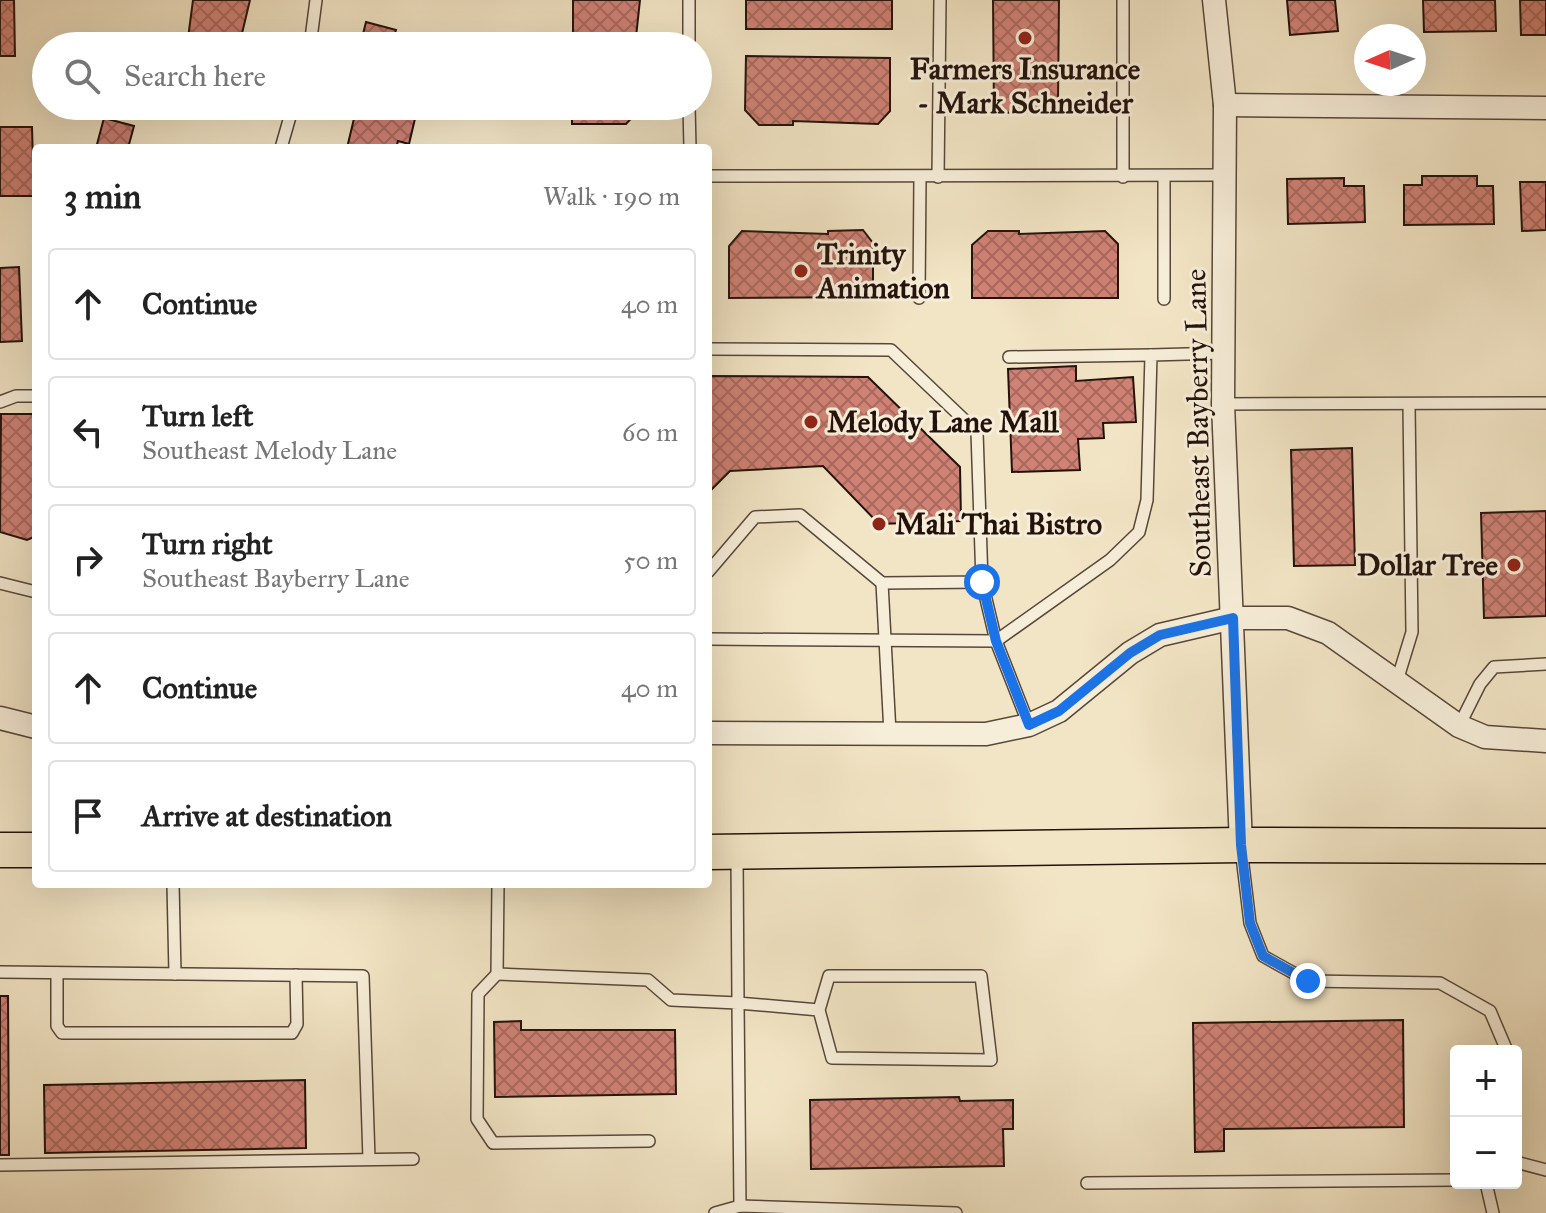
<!DOCTYPE html>
<html lang="en">
<head>
<meta charset="utf-8">
<style>
	body { margin:0; font-family:"IM FELL Great Primer",serif; background:#f6f6f6; color:#222 }
	.controls { position:absolute; right:24px; bottom:24px; display:grid; overflow:hidden; border-radius:8px; box-shadow:0 8px 32px #0002 }
	.controls button { width:72px; height:72px; display:grid; place-items:center; padding:0; border:0; border-bottom:2px solid #e0e0e0; background:#fff; color:#222; font:40px sans-serif }
	.compass { position:absolute; left:1354px; top:24px; width:72px; height:72px; border-radius:50%; background:#fff; box-shadow:0 8px 32px #0002; rotate:267deg }
	.stop { position:absolute; width:24px; height:24px; margin:-18px; border:6px solid #1a73e8; border-radius:50%; background:#fff }
	.stop.end { background:#1a73e8; border-color:#fff; box-shadow:0 2px 8px #0008 }
	.list { margin:0; padding:0; list-style:none }
	h2 { display:flex; justify-content:space-between; align-items:center; height:104px; margin:0; padding:0 32px; font-size:34px }
	h2 small { font-size:26px; font-weight:400; color:#767676 }
	.list li { display:grid; grid-template-columns:52px 1fr auto; gap:24px; align-items:center; box-sizing:border-box; height:112px; margin:0 16px 16px; padding:0 16px; border:2px solid #e0e0e0; border-radius:8px }
	.list b { display:block; font-size:30px; white-space:nowrap }
	.list p { margin:0; font-size:26px; white-space:nowrap; color:#767676 }
	.list em { font-size:26px; font-style:normal; color:#767676 }
	.icon { flex:none; width:44px; height:44px; fill:none; stroke:currentColor; stroke-width:2; stroke-linecap:round; stroke-linejoin:round }
	.map { position:relative; flex:none; width:1546px; height:1213px; overflow:hidden }
	.search { position:absolute; background:#fff; box-shadow:0 8px 32px #0002; left:32px; top:32px; width:680px; height:88px; display:flex; align-items:center; gap:20px; box-sizing:border-box; padding:0 28px; border-radius:44px; color:#767676; font-size:30px }
	.panel { position:absolute; background:#fff; box-shadow:0 8px 32px #0002; left:32px; top:144px; width:680px; height:744px; border-radius:8px }
	.map>svg:first-child { display:block }
	.building { fill:url(#building-cross-hatch); stroke:#23120c; stroke-width:2 }
	.lines { fill:none; stroke-linecap:round; stroke-linejoin:round }
	.service-casing { stroke:#57473a; stroke-width:14 }
	.minor-casing { stroke:#57473a; stroke-width:25 }
	.primary-casing { stroke:#23120c; stroke-width:37 }
	.service { stroke:#f7eed9; stroke-width:11 }
	.minor { stroke:#f7eed9; stroke-width:22 }
	.primary { stroke:#f2e5c5; stroke-width:34 }
	.route { stroke:#1a73e8; stroke-width:10 }
	.poi-dot { fill:#8f2418; stroke:#f7eed9; stroke-width:3 }
	.labels { text-anchor:middle; stroke-width:6; stroke-linejoin:round; paint-order:stroke }
	.poi-label { font-size:30px; font-weight:bold; fill:#23120c; stroke:#f7eed9; text-anchor:start }
	.street-label { font-size:30px; fill:#23120c; stroke:#f7eed9 }
</style>
</head>
<body>
<div class="map">
<svg width="1546" height="1213" viewBox="0 0 1546 1213">
	<defs>
		<pattern id="building-cross-hatch" width="8" height="8" patternUnits="userSpaceOnUse" patternTransform="scale(2)"><rect width="8" height="8" fill="#d08275"/><path d="M0 0l8 8M0 8l8-8" fill="none" stroke="#a8695e"/></pattern>
	</defs>
	<rect width="100%" height="100%" fill="#f2e5c5"/>
	<filter id="stains"><feTurbulence type="fractalNoise" baseFrequency=".0025" numOctaves="4"/><feColorMatrix values="0 0 0 0 .2 0 0 0 0 .09 0 0 0 0 .02 0 0 0 .5 -.17"/></filter>
	<radialGradient id="worn" r=".72"><stop offset=".6" stop-color="#630" stop-opacity="0"/><stop offset="1" stop-color="#630" stop-opacity=".3"/></radialGradient>
	<g class="building">
		<path d="M 0,0 L 14,0 L 15,56 L 0,56 Z"/>
		<path d="M 193,0 L 250,0 L 239,46 L 187,46 Z"/>
		<path d="M 573,0 L 640,0 L 635,46 L 573,46 Z"/>
		<rect x="746" y="0" width="146" height="29"/>
		<path d="M 993,0 L 1059,0 L 1058,102 L 1047,112 L 994,113 Z"/>
		<path d="M 1287,0 L 1335,0 L 1338,31 L 1290,35 Z"/>
		<path d="M 1423,0 L 1495,0 L 1496,31 L 1424,32 Z"/>
		<path d="M 1520,0 L 1546,0 L 1546,35 L 1521,35 Z"/>
		<path d="M 366,22 L 396,30 L 391,46 L 360,46 Z"/>
		<path d="M 746,56 L 890,58 L 890,111 L 878,124 L 793,121 L 793,125 L 759,125 L 745,110 Z"/>
		<path d="M 183,106 L 224,106 L 221,116 Z"/>
		<path d="M 357,106 L 418,106 L 409,144 L 398,141 L 396,148 L 347,148 Z"/>
		<path d="M 572,106 L 639,106 L 639,110 L 626,124 L 572,124 Z"/>
		<path d="M 104,118 L 134,126 L 128,148 L 96,148 Z"/>
		<path d="M 0,127 L 32,127 L 34,196 L 0,196 Z"/>
		<path d="M 1422,176 L 1477,176 L 1477,186 L 1493,186 L 1494,224 L 1404,225 L 1404,185 L 1422,185 Z"/>
		<path d="M 1344,178 L 1344,186 L 1364,186 L 1365,222 L 1288,224 L 1287,179 Z"/>
		<path d="M 1520,182 L 1546,182 L 1546,230 L 1522,231 Z"/>
		<path d="M 863,230 L 873,243 L 873,297 L 729,298 L 729,246 L 742,231 L 828,234 L 828,231 Z"/>
		<path d="M 988,231 L 1019,231 L 1019,234 L 1105,231 L 1118,244 L 1118,298 L 972,298 L 972,245 Z"/>
		<path d="M 19,267 L 22,341 L 0,342 L 0,268 Z"/>
		<path d="M 1076,366 L 1076,381 L 1133,377 L 1136,422 L 1103,423 L 1104,438 L 1078,439 L 1080,470 L 1012,472 L 1008,369 Z"/>
		<path d="M 708,376 L 868,377 L 960,467 L 961,521 L 879,524 L 823,466 L 730,471 L 708,493 Z"/>
		<path d="M 1,414 L 36,414 L 36,536 L 27,540 L 0,532 Z"/>
		<path d="M 1352,448 L 1355,565 L 1294,566 L 1291,450 Z"/>
		<path d="M 1546,511 L 1546,616 L 1484,618 L 1481,513 Z"/>
		<path d="M 0,996 L 8,996 L 9,1155 L 0,1155 Z"/>
		<path d="M 1403,1020 L 1404,1127 L 1224,1129 L 1224,1151 L 1195,1152 L 1193,1023 Z"/>
		<path d="M 521,1021 L 521,1030 L 675,1030 L 676,1094 L 495,1097 L 494,1022 Z"/>
		<path d="M 305,1080 L 306,1148 L 45,1153 L 44,1085 Z"/>
		<path d="M 959,1097 L 960,1101 L 1013,1100 L 1013,1129 L 1003,1129 L 1004,1166 L 811,1169 L 810,1100 Z"/>
	</g>
	<g class="lines">
		<defs>
			<g id="service">
				<path d="M 689,0 L 689,46"/>
				<path d="M 310,46 L 316,0"/>
				<path d="M 689,106 L 690,148"/>
				<path d="M 281,148 L 293,106"/>
				<path d="M 708,176 L 1226,175"/>
				<path d="M 938,177 L 940,0"/>
				<path d="M 1123,177 L 1123,0"/>
				<path d="M 919,298 L 920,177"/>
				<path d="M 1164,299 L 1164,176"/>
				<path d="M 708,349 L 891,350 L 977,432 L 982,582 L 882,583 L 800,515 L 755,517 L 708,572"/>
				<path d="M 1009,357 L 1151,355"/>
				<path d="M 0,402 L 16,396 L 36,396"/>
				<path d="M 1223,404 L 1546,403"/>
				<path d="M 982,582 L 996,641 L 1029,725"/>
				<path d="M 0,583 L 36,592"/>
				<path d="M 882,583 L 890,733"/>
				<path d="M 708,639 L 996,641 L 1110,560 L 1139,532 L 1147,500 L 1151,355 L 1223,353"/>
				<path d="M 1397,681 L 1412,632 L 1409,405"/>
				<path d="M 1459,726 L 1480,684 L 1494,667 L 1546,664"/>
				<path d="M 1241,848 L 1250,923 L 1263,956 L 1308,981 L 1440,983 L 1490,1011 L 1507,1051"/>
				<path d="M 737,857 L 738,1003 L 819,1010 L 829,976 L 981,976 L 991,1060 L 832,1058 L 819,1010"/>
				<path d="M 173,884 L 175,974"/>
				<path d="M 498,884 L 497,974 L 478,994 L 477,1119 L 493,1143 L 649,1141"/>
				<path d="M 0,972 L 363,976 L 369,1159"/>
				<path d="M 57,973 L 57,1026 L 62,1033 L 292,1033 L 297,1024 L 296,975"/>
				<path d="M 497,974 L 648,980 L 671,1000 L 738,1003 L 740,1206"/>
				<path d="M 1516,1162 L 1546,1170"/>
				<path d="M 0,1165 L 413,1159"/>
				<path d="M 1087,1183 L 1456,1180"/>
				<path d="M 1486,1183 L 1493,1213"/>
				<path d="M 715,1213 L 740,1206 L 956,1213"/>
			</g>
			<g id="minor">
				<path d="M 1214,0 L 1225,105 L 1223,404 L 1241,845"/>
				<path d="M 1225,105 L 1546,108"/>
				<path d="M 0,718 L 36,727"/>
				<path d="M 708,733 L 986,734 L 1029,725 L 1059,711 L 1130,653 L 1160,635 L 1233,618 L 1288,618 L 1328,633 L 1459,726 L 1485,737 L 1546,741"/>
			</g>
			<g id="primary">
				<path d="M 0,850 L 36,850"/>
				<path d="M 708,852 L 1241,845 L 1546,846"/>
			</g>
		</defs>
		<use href="#service" class="service-casing"/>
		<use href="#minor" class="minor-casing"/>
		<use href="#primary" class="primary-casing"/>
		<use href="#service" class="service"/>
		<use href="#minor" class="minor"/>
		<use href="#primary" class="primary"/>
	</g>
	<g class="lines">
		<path class="route" d="M 982,582 L 996,641 L 1029,725 L 1059,711 L 1130,653 L 1160,635 L 1233,618 L 1241,845 L 1250,923 L 1263,956 L 1308,981"/>
	</g>
	<g class="poi-dot">
		<circle cx="1025" cy="38" r="8"/>
		<circle cx="801" cy="271" r="8"/>
		<circle cx="811" cy="422" r="8"/>
		<circle cx="879" cy="524" r="8"/>
		<circle cx="1514" cy="565" r="8"/>
	</g>
	<g class="labels">
		<g class="poi-label">
			<text x="1025" y="79" text-anchor="middle">Farmers Insurance<tspan x="1025" dy="34">- Mark Schneider</tspan></text>
			<text x="817" y="264">Trinity<tspan x="817" dy="34">Animation</tspan></text>
			<text x="827" y="432">Melody Lane Mall</text>
			<text x="895" y="534">Mali Thai Bistro</text>
			<text x="1498" y="575" text-anchor="end">Dollar Tree</text>
		</g>
		<g class="street-label">
			<text transform="translate(1198 423) rotate(-91)" y="10">Southeast Bayberry Lane</text>
		</g>
	</g>
	<rect width="100%" height="100%" filter="url(#stains)"/>
	<rect width="100%" height="100%" fill="url(#worn)"/>
</svg>
<div class="controls">
<button>+</button>
<button>−</button>
</div>
<svg class="compass" viewBox="-18 -18 36 36"><path d="M0-13l5 13h-10z" fill="#e53935"/><path d="M0 13l5-13h-10z" fill="#767676"/></svg>
<div class="stop" style="left:982px;top:582px"></div>
<div class="stop end" style="left:1308px;top:981px"></div>
<div class="search"><svg class="icon" aria-label="search" viewBox="0 0 24 24"><circle cx="10" cy="10" r="6"/><path d="M15 15l6 6"/></svg>Search here</div>
<section class="panel">
<h2>3 min<small>Walk · 190 m</small></h2>
<ul class="list">
<li><svg class="icon" aria-label="ahead" viewBox="0 0 24 24"><path d="M12 20V5M6 11l6-6 6 6"/></svg><div><b>Continue</b></div><em>40 m</em></li>
<li><svg class="icon" aria-label="left" viewBox="0 0 24 24"><path d="M17 20v-9H6M10 6l-5 5 5 5"/></svg><div><b>Turn left</b><p>Southeast Melody Lane</p></div><em>60 m</em></li>
<li><svg class="icon" aria-label="right" viewBox="0 0 24 24"><path d="M7 20v-9h11M14 6l5 5-5 5"/></svg><div><b>Turn right</b><p>Southeast Bayberry Lane</p></div><em>50 m</em></li>
<li><svg class="icon" aria-label="ahead" viewBox="0 0 24 24"><path d="M12 20V5M6 11l6-6 6 6"/></svg><div><b>Continue</b></div><em>40 m</em></li>
<li><svg class="icon" aria-label="arrive" viewBox="0 0 24 24"><path d="M6 21V4h12l-3 4 3 4H6"/></svg><div><b>Arrive at destination</b></div></li>
</ul>
</section>
</div>
</body>
</html>
